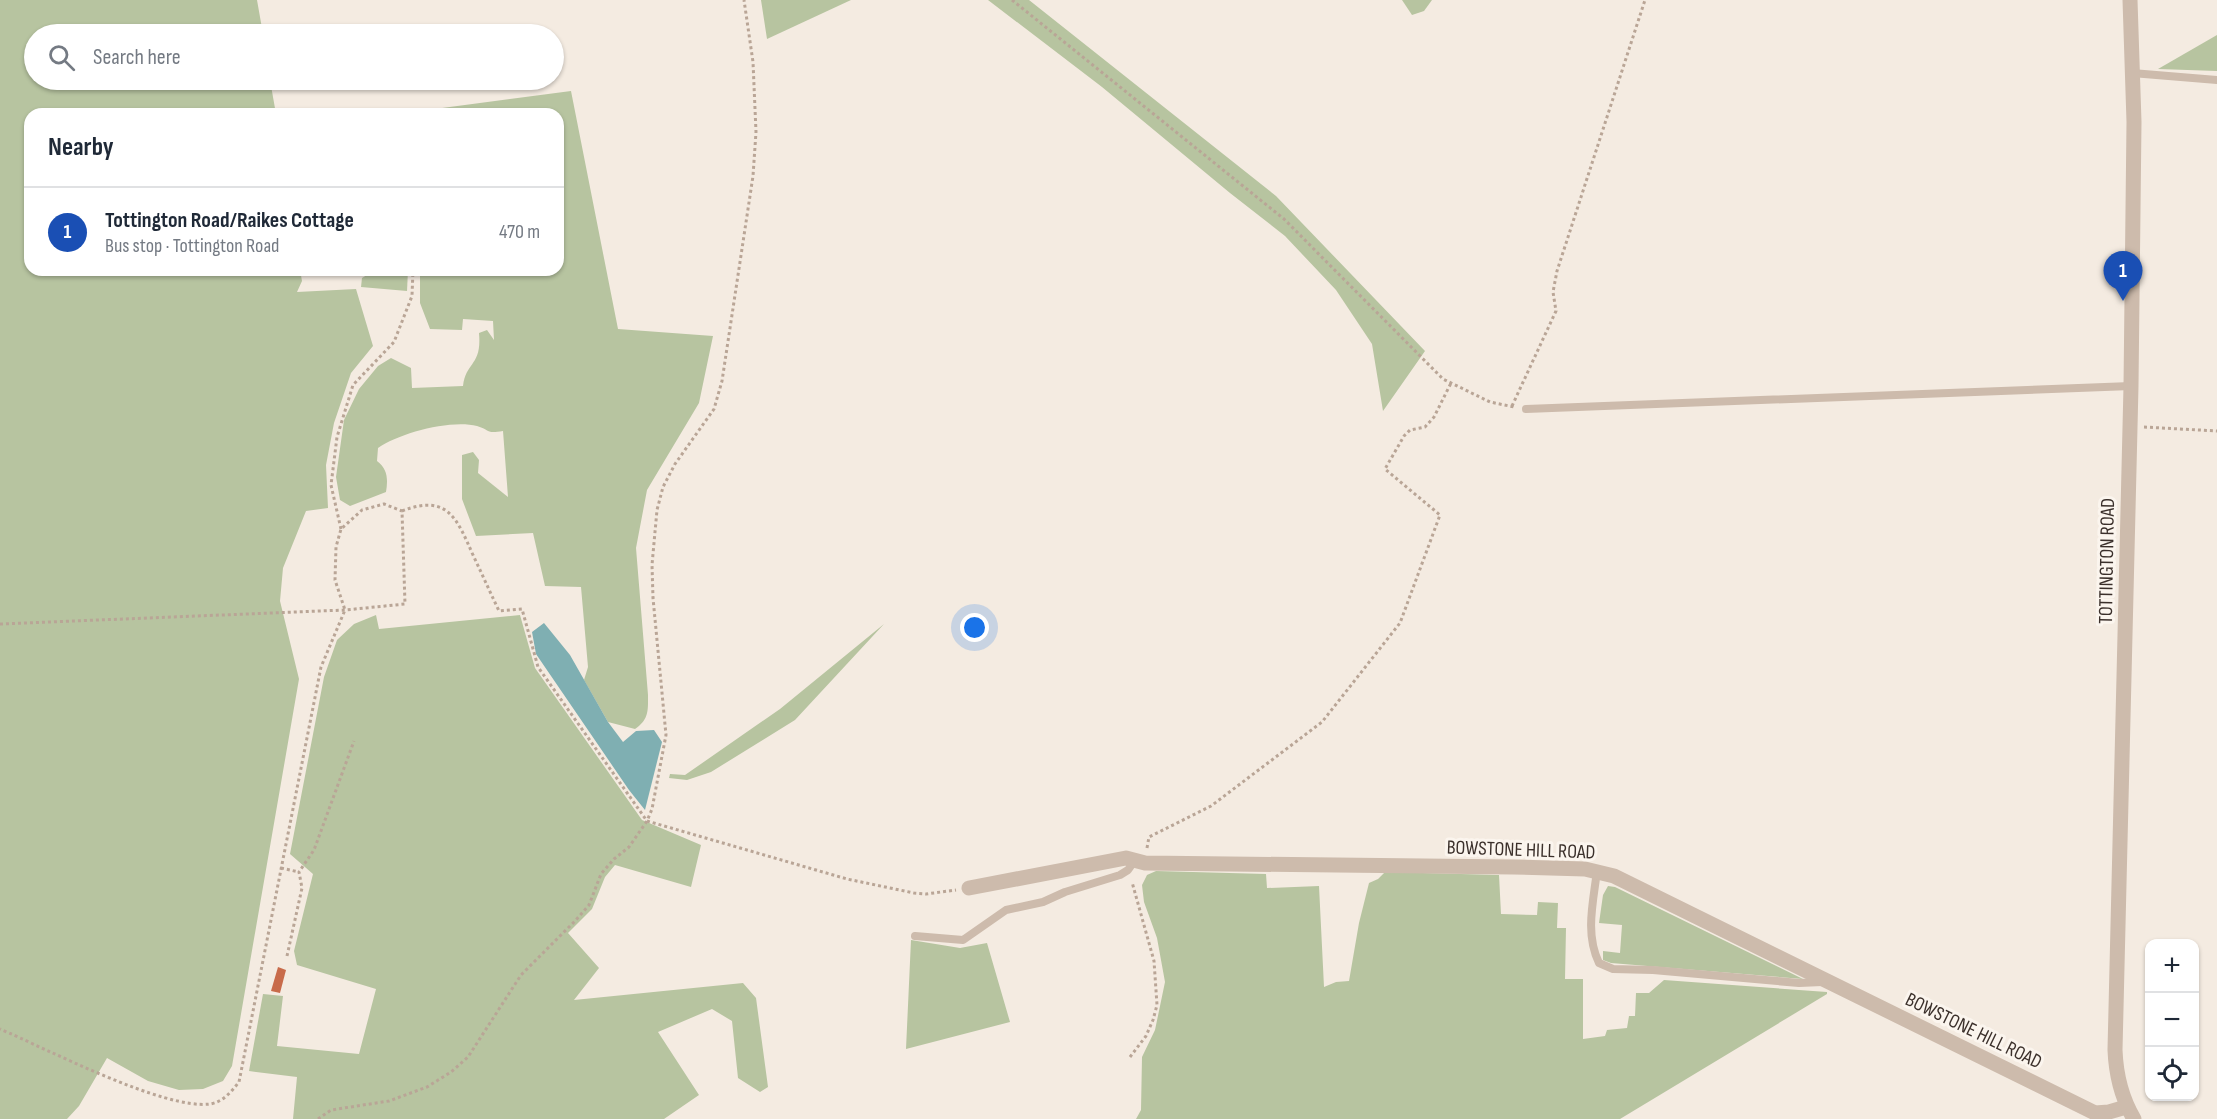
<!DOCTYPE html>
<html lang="en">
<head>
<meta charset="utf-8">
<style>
	body { margin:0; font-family:"Sofia Sans Condensed",sans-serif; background:#f2f2f3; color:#1f2937 }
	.controls { position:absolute; right:18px; bottom:18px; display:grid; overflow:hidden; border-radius:12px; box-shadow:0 2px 4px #0004 }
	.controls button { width:54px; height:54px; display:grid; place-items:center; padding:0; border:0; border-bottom:2px solid #e0e1e3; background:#fff; color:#1f2937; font:30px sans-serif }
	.you { position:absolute; left:975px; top:628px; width:21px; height:21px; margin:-15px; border:4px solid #fff; border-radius:50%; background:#1a73e8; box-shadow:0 0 0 9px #1a73e833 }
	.badge { display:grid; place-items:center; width:39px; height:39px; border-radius:50%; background:#0f766e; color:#fff; font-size:20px; font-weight:700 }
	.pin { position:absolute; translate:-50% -50px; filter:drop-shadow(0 2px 3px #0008) }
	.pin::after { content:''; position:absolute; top:32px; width:21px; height:18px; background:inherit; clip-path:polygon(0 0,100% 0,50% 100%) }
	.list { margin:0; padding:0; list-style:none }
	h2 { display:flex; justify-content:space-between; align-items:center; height:78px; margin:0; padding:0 24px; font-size:26px }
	h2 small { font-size:20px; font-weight:400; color:#747a83 }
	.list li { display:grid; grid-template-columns:39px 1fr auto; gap:18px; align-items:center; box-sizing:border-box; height:90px; padding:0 24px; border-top:2px solid #e0e1e3 }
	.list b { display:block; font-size:22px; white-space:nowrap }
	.list p { margin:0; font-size:20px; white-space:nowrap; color:#747a83 }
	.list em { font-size:20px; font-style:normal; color:#747a83 }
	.icon { flex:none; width:33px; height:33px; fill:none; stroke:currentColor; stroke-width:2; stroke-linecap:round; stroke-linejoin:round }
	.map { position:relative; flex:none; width:2217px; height:1119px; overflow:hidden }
	.search { position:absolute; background:#fff; box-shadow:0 2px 4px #0004; left:24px; top:24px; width:540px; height:66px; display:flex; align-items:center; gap:15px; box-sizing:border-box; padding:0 21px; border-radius:33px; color:#747a83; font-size:22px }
	.panel { position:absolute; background:#fff; box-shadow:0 2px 4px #0004; left:24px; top:108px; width:540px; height:168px; border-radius:18px }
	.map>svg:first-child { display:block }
	.green { fill:#b7c4a0 }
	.water { fill:#7fafb2 }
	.building { fill:#c86b4a }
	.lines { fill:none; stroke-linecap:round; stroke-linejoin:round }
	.path { stroke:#b9a596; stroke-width:3; stroke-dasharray:3 3; stroke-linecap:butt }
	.service { stroke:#cdbbac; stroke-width:8 }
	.minor { stroke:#cdbbac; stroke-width:15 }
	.tertiary { stroke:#cdbbac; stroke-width:15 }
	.labels { text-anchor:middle; stroke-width:6; stroke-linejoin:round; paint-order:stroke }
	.street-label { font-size:20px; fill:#3b302b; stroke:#fbf5ee }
</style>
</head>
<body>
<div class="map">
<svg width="2217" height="1119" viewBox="0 0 2217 1119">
	<rect width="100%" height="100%" fill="#f4ebe1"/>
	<g class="green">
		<path d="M 0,0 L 257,0 L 263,34 L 34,34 L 34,80 L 270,80 L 276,114 L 30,114 L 30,270 L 300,270 L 302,281 L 297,292 L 356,289 L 373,346 L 351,373 L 334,423 L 326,465 L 328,508 L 306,511 L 283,568 L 280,601 L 299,679 L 232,1066 L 223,1081 L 203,1089 L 179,1090 L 148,1081 L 107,1058 L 79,1106 L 67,1119 L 0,1119 Z"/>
		<path d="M 761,0 L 851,0 L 767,39 Z"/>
		<path d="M 988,0 L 1029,0 L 1276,196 L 1425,351 L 1383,411 L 1372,344 L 1336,290 L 1285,236 L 1230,193 L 1102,87 Z"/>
		<path d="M 1402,0 L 1432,0 L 1424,11 L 1412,15 Z"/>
		<path d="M 2217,35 L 2217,71 L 2158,69 Z"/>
		<path d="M 571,91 L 618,329 L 713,336 L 699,403 L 647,490 L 636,548 L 648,695 C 648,711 649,719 635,729 L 608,722 L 584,680 L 588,667 L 581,587 L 545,586 L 533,533 L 476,536 L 462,499 L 462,455 L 473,452 L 479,460 L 478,473 L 508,497 L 503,431 C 485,434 491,430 477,426 C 451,419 399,433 378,448 L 377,461 C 388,469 388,480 386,492 L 350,506 L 340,500 L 336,477 L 344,420 L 359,389 L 378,366 L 391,358 L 411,368 L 412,388 L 463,386 C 466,361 482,366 479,333 L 487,330 L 494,340 L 493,321 L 463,319 L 462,330 L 430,329 L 420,303 L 420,270 L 558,270 L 558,114 L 397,114 Z"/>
		<path d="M 375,270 L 408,270 L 407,291 L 361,287 L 362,278 Z"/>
		<path d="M 376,615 L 379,629 L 520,615 L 535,668 L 642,820 L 701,845 L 691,887 L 615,865 L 605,877 L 592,909 L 568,933 L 599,968 L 574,1000 L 743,983 L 756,998 L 768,1087 L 760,1092 L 738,1078 L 732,1021 L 712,1009 L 658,1032 L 699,1095 L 664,1119 L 293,1119 L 297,1077 L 249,1071 L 263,994 L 283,996 L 277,1046 L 359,1054 L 376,989 L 297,965 L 294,951 L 313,874 L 290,854 L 324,677 L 337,640 L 354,624 Z"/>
		<path d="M 884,624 L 795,720 L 711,772 L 687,780 L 669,778 L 670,774 L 685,775 L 780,709 Z"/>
		<path d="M 1156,871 L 1266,874 L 1267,888 L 1319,886 L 1324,987 L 1336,982 L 1349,981 L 1359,923 L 1369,883 L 1378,879 L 1385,872 L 1499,875 L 1501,914 L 1537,915 L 1538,902 L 1558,903 L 1557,928 L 1566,928 L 1565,979 L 1583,979 L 1583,1039 L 1605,1036 L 1607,1030 L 1627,1028 L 1629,1016 L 1635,1016 L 1636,993 L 1649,993 L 1664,980 L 1827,992 L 1827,994 L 1620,1119 L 1136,1119 L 1141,1110 L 1142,1057 L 1155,1030 L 1165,982 L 1157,938 L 1144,902 L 1142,885 L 1147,875 Z"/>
		<path d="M 1608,886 L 1615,887 L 1803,979 L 1611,963 L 1603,960 L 1603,951 L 1620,953 L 1622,925 L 1599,923 L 1603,895 Z"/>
		<path d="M 911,940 L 960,948 L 987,943 L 1010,1022 L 906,1049 Z"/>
	</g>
	<path class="water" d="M 544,623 L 570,655 L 608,722 L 623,742 L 636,731 L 654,730 L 662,742 L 645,810 L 629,790 L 536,654 L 532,632 Z"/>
	<path class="building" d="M 278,967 L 286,970 L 280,993 L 271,991 Z"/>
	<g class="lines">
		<g class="path">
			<path d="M 1012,0 L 1284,219 L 1443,379 L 1490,402 L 1514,407"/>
			<path d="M 1512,406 L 1556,311 L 1553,292 L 1557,271 L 1645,0"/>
			<path d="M 2144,427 L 2217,431"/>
			<path d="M 402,511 C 448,493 457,519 473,555 C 482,574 490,592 499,611 L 522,609 L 538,667 L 647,821 L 847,879 L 914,893 L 926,894 L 956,890"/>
			<path d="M 341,529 L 331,485 L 337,437 L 353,385 L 394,342 L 412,296 L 413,270"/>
			<path d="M 0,624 L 345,610 L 405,604 L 402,511 L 384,504 L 362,510 L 341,529 L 336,547 L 335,580 L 345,610 L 321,667 L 239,1082 C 231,1092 223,1102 210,1104 C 164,1110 47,1049 0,1029"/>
			<path d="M 1147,848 L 1149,837 L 1211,806 L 1322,722 L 1400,623 L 1440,515 L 1385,469 L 1404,436 L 1410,430 L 1425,427 L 1434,417 L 1451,383"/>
			<path d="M 281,868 L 299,872"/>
			<path d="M 287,956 L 302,888 L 299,872 L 314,850 L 354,741"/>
			<path d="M 1130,1057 L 1146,1036 L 1153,1020 L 1157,1005 L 1154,961 L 1132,882"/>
			<path d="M 318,1119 L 331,1110 L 389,1101 L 427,1087 L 451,1072 L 468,1057 L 521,975 L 575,921 L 589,905 L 601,874 L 614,859 L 629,847 L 647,821 L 652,809 L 666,735 L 653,598 L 652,565 L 657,510 L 663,487 L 675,464 L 714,409 L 722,381 L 753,176 L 756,132 L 753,62 L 744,0"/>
		</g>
		<g class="service">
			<path d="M 2132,73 L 2217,80"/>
			<path d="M 1526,409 L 2131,386"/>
			<path d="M 1597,871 C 1593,903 1585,934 1599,963 L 1613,969 L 1653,970 L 1799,983 L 1822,982"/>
			<path d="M 915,936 L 963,940 L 1006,910 L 1043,902 L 1065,892 L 1120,875 L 1128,870 L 1135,860"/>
		</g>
		<path class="minor" d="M 969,888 L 1126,858 L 1145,863 L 1513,867 L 1585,869 L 1614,876 L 2095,1113 L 2109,1112 L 2126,1107"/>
		<path class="tertiary" d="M 2130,0 L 2134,122 L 2131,386 L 2115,1050 C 2116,1075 2121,1097 2134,1119"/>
	</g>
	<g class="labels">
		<g class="street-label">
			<text transform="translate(2106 561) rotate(-89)" y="7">TOTTINGTON ROAD</text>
			<text transform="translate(1521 849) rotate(2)" y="7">BOWSTONE HILL ROAD</text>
			<text transform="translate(1974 1030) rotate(26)" y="7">BOWSTONE HILL ROAD</text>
		</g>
	</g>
</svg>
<div class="controls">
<button>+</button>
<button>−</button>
<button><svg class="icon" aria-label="locate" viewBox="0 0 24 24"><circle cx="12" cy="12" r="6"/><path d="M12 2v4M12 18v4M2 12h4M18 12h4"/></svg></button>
</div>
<div class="you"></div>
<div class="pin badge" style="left:2123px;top:301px;background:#1a4fb4">1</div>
<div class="search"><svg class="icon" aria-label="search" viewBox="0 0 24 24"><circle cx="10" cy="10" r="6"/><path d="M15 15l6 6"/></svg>Search here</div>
<section class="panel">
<h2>Nearby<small></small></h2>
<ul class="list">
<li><span class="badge" style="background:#1a4fb4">1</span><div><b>Tottington Road/Raikes Cottage</b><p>Bus stop · Tottington Road</p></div><em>470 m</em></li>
</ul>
</section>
</div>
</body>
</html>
